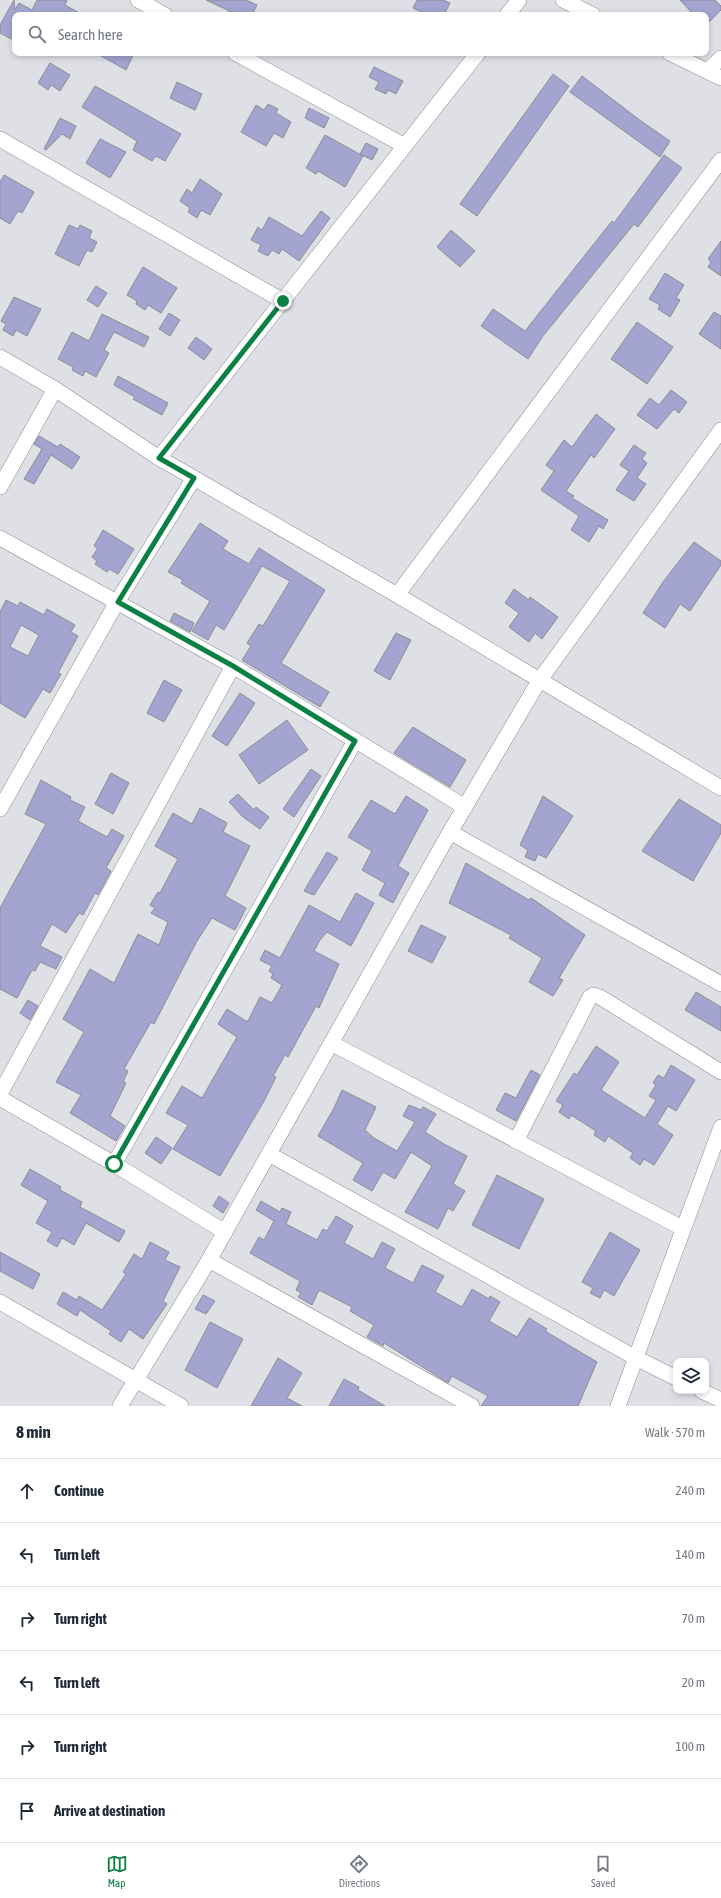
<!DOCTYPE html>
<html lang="en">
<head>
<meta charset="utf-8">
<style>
	body { margin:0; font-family:"Asap Condensed",sans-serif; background:#f2f2f3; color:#1f2937 }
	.controls { position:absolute; right:12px; bottom:12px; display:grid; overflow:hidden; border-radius:8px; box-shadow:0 2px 6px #0003 }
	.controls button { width:36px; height:36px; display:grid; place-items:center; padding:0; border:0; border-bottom:1px solid #e0e1e3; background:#fff; color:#1f2937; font:20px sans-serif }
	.stop { position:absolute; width:12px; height:12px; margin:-9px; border:3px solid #0b8043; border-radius:50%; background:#fff }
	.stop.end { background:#0b8043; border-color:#fff; box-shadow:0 1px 4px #0008 }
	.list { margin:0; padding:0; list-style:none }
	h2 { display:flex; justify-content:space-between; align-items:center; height:52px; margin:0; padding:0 16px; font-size:17px }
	h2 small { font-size:13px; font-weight:400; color:#747a83 }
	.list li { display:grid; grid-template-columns:26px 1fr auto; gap:12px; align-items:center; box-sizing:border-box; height:64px; padding:0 16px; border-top:1px solid #e0e1e3 }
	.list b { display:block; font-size:15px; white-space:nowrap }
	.list em { font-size:13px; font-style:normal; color:#747a83 }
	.icon { flex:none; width:22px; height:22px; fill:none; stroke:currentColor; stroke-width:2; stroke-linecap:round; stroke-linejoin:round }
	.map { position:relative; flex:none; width:721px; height:1406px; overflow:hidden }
	.search { position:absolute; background:#fff; box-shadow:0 2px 6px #0003; left:12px; right:12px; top:12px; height:44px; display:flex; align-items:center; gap:10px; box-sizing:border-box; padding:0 14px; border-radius:8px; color:#747a83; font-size:15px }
	.sheet { height:436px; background:#fff }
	nav { display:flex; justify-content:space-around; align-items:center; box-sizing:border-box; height:56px; border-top:1px solid #e0e1e3; background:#fff; font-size:11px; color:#747a83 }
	nav a { display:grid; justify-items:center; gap:2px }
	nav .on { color:#0b8043 }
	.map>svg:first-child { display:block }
	.building { fill:#a4a4d1; stroke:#8c8d92; fill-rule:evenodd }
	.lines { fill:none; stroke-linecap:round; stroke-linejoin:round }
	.minor-casing { stroke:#8d8e94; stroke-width:16 }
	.minor { stroke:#fff; stroke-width:15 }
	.route { stroke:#0b8043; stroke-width:5 }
</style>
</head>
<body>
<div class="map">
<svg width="721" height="1406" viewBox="0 0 721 1406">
	<rect width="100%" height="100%" fill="#dfe0e6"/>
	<g class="building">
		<path d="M 14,0 L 15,10 L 19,3 L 32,10 L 37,0 L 67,0 L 65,5 L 83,15 L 15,15 L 15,41 L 0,33 L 0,25 Z"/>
		<path d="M 206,0 L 246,0 L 257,5 L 252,15 L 238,15 Z"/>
		<path d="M 417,0 L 443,0 L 450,3 L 444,15 L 428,15 L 413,8 Z"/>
		<path d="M 680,0 L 715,0 L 721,6 L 721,10 L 709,22 L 707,15 L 694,15 Z"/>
		<path d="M 96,53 L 134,53 L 126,70 Z"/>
		<path d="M 50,63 L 70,75 L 60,91 L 51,85 L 48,90 L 38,83 Z"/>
		<path d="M 374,67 L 403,81 L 396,94 L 388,90 L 386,94 L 375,89 L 379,82 L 369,77 Z"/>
		<path d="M 553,74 L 569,86 L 477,216 L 460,204 Z"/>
		<path d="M 582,76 L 641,121 L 670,141 L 660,157 L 570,92 Z"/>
		<path d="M 177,82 L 202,94 L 195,110 L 170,98 Z"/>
		<path d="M 95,86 L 181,134 L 165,161 L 156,156 L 152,161 L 133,150 L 137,141 L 82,107 Z"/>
		<path d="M 268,104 L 278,109 L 276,113 L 291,122 L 283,138 L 274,133 L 266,146 L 241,132 L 256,105 L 264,110 Z"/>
		<path d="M 309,108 L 329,118 L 324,128 L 305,118 Z"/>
		<path d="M 60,118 L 76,126 L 70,139 L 62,134 L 46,150 L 44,149 Z"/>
		<path d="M 325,135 L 363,156 L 345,187 L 318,171 L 316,174 L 306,168 Z"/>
		<path d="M 100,139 L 126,152 L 110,178 L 86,163 Z"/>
		<path d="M 366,143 L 378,149 L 372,160 L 360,154 Z"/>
		<path d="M 664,155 L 682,168 L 638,227 L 634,224 L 543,336 L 528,359 L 481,326 L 493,309 L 525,331 L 612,221 L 614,223 Z"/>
		<path d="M 4,175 L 34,192 L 22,213 L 18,211 L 10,224 L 0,218 L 0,182 Z"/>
		<path d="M 200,179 L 222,194 L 210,215 L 201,210 L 197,218 L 188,212 L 190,208 L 180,201 L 187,189 L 192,193 Z"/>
		<path d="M 321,211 L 330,218 L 299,261 L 282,249 L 279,254 L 272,250 L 268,256 L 258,251 L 261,245 L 251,240 L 258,227 L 262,230 L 269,217 L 302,236 Z"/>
		<path d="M 69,225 L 78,229 L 80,225 L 92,231 L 89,238 L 97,242 L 92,252 L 87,250 L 79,266 L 55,254 Z"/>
		<path d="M 451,230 L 475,251 L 460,267 L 437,247 Z"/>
		<path d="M 721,241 L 721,276 L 708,267 L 711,262 L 708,259 Z"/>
		<path d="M 143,267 L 177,288 L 161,313 L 148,305 L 145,310 L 136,304 L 137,301 L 127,295 Z"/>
		<path d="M 665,273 L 684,285 L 676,298 L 680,300 L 670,317 L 658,309 L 660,305 L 649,299 Z"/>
		<path d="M 96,286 L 107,293 L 98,307 L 87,300 Z"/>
		<path d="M 14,297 L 41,309 L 27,336 L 16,330 L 13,336 L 3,330 L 6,324 L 1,321 Z"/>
		<path d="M 714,312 L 721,316 L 721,349 L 699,334 Z"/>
		<path d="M 169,313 L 180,320 L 170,336 L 159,329 Z"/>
		<path d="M 102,314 L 149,337 L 144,347 L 114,332 L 104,350 L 109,353 L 96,377 L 85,371 L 83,376 L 72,370 L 73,367 L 58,359 L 72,332 L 89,341 Z"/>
		<path d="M 637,322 L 673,347 L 647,384 L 611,359 Z"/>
		<path d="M 196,337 L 212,349 L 204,360 L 188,348 Z"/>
		<path d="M 118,376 L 168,403 L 162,415 L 133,399 L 135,397 L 114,385 Z"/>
		<path d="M 671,390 L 687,402 L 679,413 L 674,409 L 657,429 L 637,415 L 650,398 L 659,405 Z"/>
		<path d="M 596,414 L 615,429 L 594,458 L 591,455 L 566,491 L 574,496 L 572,498 L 608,520 L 603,529 L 599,526 L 589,542 L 571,530 L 579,516 L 541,490 L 554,471 L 546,465 L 564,440 L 572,447 Z"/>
		<path d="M 39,436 L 58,447 L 60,444 L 80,457 L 72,469 L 51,455 L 34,484 L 24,479 L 42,449 L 34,444 Z"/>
		<path d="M 634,445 L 646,453 L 642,459 L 647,463 L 637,478 L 646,484 L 634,501 L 616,490 L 629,471 L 620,465 Z"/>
		<path d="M 200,523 L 228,541 L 223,549 L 249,564 L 259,548 L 325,590 L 281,663 L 329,692 L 320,707 L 242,660 L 251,646 L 247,643 L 259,624 L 263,626 L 290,581 L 262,566 L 224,630 L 216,625 L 208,640 L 192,631 L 210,601 L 181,583 L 183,580 L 168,572 Z"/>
		<path d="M 103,530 L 134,549 L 118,574 L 109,569 L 107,572 L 95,564 L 97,561 L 92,557 L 98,548 L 94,546 Z"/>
		<path d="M 694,542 L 721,561 L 721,565 L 690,611 L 680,604 L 665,628 L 643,613 L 663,582 Z"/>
		<path d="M 514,589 L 529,600 L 530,597 L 558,617 L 542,639 L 535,633 L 529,642 L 509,627 L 519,613 L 505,603 Z"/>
		<path d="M 6,600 L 18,606 L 20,602 L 44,615 L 47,609 L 75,625 L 71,632 L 78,636 L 58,673 L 61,674 L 50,693 L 43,689 L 25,718 L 0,703 L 0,612 ZM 21,625 L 39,635 L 28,656 L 10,647 Z"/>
		<path d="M 174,613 L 194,623 L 190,632 L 170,621 Z"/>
		<path d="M 396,633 L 411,640 L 390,680 L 374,671 Z"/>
		<path d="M 164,680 L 182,690 L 164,722 L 147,713 Z"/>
		<path d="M 240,693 L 255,703 L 227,746 L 212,736 Z"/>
		<path d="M 287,720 L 308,750 L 259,784 L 239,755 Z"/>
		<path d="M 413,727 L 466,760 L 450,787 L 394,753 Z"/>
		<path d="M 311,769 L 321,776 L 294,817 L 283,809 Z"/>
		<path d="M 111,773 L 129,783 L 113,814 L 95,804 Z"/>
		<path d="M 41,780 L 71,797 L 70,800 L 85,807 L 78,821 L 107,837 L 112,829 L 124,836 L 106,868 L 111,871 L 98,895 L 95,893 L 83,915 L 79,913 L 66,933 L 52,924 L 40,946 L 62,957 L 56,969 L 40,962 L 35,971 L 32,970 L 17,998 L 0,989 L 0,908 L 46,824 L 25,814 Z"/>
		<path d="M 238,794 L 254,810 L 256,807 L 269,817 L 260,829 L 243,817 L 229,802 Z"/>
		<path d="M 406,796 L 428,810 L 398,866 L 409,873 L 393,903 L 379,895 L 385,883 L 362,870 L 372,851 L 348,837 L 371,800 L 395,814 Z"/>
		<path d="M 543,796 L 573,816 L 546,858 L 538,854 L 535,861 L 525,857 L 528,850 L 520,845 Z"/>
		<path d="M 679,799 L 721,825 L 721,833 L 693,881 L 642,851 Z"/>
		<path d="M 200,808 L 227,823 L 223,832 L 250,846 L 225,896 L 246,908 L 235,930 L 212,918 L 197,941 L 154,1024 L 151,1022 L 124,1069 L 128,1071 L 123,1082 L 126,1083 L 110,1116 L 125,1126 L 116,1141 L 70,1113 L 81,1095 L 56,1082 L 84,1032 L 63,1019 L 90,969 L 114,983 L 138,934 L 159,945 L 168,922 L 151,913 L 155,908 L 150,905 L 158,892 L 160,893 L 178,859 L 155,846 L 173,813 L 192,824 Z"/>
		<path d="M 327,852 L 338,858 L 314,895 L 304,891 Z"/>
		<path d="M 466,863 L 529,900 L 531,898 L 585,935 L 559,978 L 563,980 L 553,996 L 529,982 L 542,958 L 509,938 L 511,935 L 449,903 Z"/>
		<path d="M 356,893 L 374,903 L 351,946 L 327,932 L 320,940 L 314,951 L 339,964 L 319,1008 L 316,1006 L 288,1057 L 285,1055 L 273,1076 L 276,1077 L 264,1101 L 220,1176 L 173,1149 L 188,1125 L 166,1113 L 182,1086 L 202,1098 L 237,1037 L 218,1024 L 227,1009 L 246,1021 L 248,1021 L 260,997 L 272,1003 L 282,985 L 271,978 L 273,974 L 269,971 L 272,966 L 260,960 L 265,950 L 280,958 L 309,905 L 340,922 Z"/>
		<path d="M 421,925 L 446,937 L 432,963 L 408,951 Z"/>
		<path d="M 696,992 L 721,1007 L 721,1031 L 685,1010 Z"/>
		<path d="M 28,1000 L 38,1006 L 30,1020 L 20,1013 Z"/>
		<path d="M 596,1046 L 619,1062 L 601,1090 L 645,1118 L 656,1100 L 649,1096 L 656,1085 L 653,1083 L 658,1075 L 664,1078 L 671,1065 L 695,1080 L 676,1111 L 668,1106 L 657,1124 L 673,1135 L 654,1165 L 644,1159 L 640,1165 L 630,1158 L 633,1153 L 608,1136 L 605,1142 L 594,1135 L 596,1131 L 571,1115 L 569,1119 L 559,1112 L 563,1105 L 556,1101 L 574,1073 L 577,1075 Z"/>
		<path d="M 531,1070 L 540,1075 L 516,1121 L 496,1110 L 505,1093 L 516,1098 Z"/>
		<path d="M 342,1090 L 376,1107 L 365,1130 L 374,1138 L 397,1151 L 415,1122 L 403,1116 L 409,1105 L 421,1110 L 423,1107 L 436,1114 L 425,1132 L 444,1144 L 467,1156 L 453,1184 L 465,1191 L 453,1211 L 448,1208 L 438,1229 L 405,1212 L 432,1166 L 411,1152 L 395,1179 L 383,1172 L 372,1191 L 353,1180 L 363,1163 L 318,1136 L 334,1108 Z"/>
		<path d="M 156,1137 L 172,1148 L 161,1164 L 145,1153 Z"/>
		<path d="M 30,1169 L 61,1187 L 60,1190 L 82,1202 L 80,1207 L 125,1231 L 119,1242 L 86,1223 L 74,1245 L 62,1238 L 57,1247 L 47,1241 L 52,1232 L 36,1223 L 48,1201 L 21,1185 Z"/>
		<path d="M 497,1175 L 544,1199 L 519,1249 L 472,1225 Z"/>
		<path d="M 219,1196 L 229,1203 L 223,1213 L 213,1206 Z"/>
		<path d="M 261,1201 L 280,1212 L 282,1208 L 291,1212 L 286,1224 L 317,1240 L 323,1229 L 327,1231 L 336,1216 L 353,1226 L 344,1243 L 373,1259 L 382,1242 L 395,1249 L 385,1268 L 413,1283 L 422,1265 L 444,1276 L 435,1292 L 462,1307 L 472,1289 L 489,1299 L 490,1296 L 500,1302 L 489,1321 L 517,1337 L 529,1318 L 547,1329 L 545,1331 L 597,1362 L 578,1406 L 481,1406 L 488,1396 L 452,1376 L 448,1383 L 384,1343 L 383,1346 L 367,1337 L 374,1325 L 350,1311 L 352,1307 L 319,1290 L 312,1305 L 298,1297 L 301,1293 L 296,1290 L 300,1281 L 250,1253 L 259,1237 L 264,1240 L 274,1221 L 256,1210 Z"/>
		<path d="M 610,1232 L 640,1250 L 614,1296 L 604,1290 L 600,1298 L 590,1293 L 593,1288 L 582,1282 Z"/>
		<path d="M 150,1242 L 169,1252 L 165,1260 L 180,1267 L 163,1301 L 167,1304 L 143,1339 L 129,1329 L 121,1342 L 109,1334 L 111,1331 L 80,1310 L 77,1316 L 57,1304 L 63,1292 L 77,1300 L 79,1296 L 102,1310 L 126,1274 L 123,1272 L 134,1254 L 142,1259 Z"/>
		<path d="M 0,1252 L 40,1274 L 33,1289 L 0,1271 Z"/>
		<path d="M 203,1295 L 215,1301 L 206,1314 L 195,1309 Z"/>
		<path d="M 210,1322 L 243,1339 L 217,1388 L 185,1370 Z"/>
		<path d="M 278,1358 L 302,1373 L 287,1398 L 302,1406 L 251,1406 Z"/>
		<path d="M 344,1379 L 359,1387 L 358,1390 L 385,1406 L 329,1406 Z"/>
	</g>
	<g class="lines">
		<defs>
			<g id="minor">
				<path d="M 138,0 L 165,15"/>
				<path d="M 563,0 L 593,15"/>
				<path d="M 507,15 L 519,0"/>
				<path d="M 235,53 L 405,146"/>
				<path d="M 670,53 L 721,78"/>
				<path d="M 707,71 L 721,58"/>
				<path d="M 0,139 L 283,301"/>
				<path d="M 0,357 L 55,389 L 159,458 L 397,595 L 721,788"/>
				<path d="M 159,458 L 478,53"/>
				<path d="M 0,487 L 55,389"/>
				<path d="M 0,538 L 233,666 L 465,807"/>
				<path d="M 397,595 L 721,160"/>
				<path d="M 0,809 L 117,602 L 194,478"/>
				<path d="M 450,832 L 721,984"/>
				<path d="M 331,1043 L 682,1228"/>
				<path d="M 0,1094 L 233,666"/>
				<path d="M 0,1098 L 114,1164 L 225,1232"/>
				<path d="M 516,1141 L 590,997 L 594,995 L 600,997 L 721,1072"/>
				<path d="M 269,1154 L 636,1358 L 676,1378"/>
				<path d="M 114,1164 L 355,741"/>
				<path d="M 209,1260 L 472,1406"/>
				<path d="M 0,1302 L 181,1406"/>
				<path d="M 702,1391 L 721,1400"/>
				<path d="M 120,1406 L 209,1260 L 450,832 L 539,681 L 721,430"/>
				<path d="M 618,1406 L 721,1127"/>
			</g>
		</defs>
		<use href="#minor" class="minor-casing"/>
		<use href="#minor" class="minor"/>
	</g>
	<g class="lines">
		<path class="route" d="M 114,1164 L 355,741 L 233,666 L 118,602 L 194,478 L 159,458 L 283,301"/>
	</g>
</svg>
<div class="controls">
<button><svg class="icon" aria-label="layers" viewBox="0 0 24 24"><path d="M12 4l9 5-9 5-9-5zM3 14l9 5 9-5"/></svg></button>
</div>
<div class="stop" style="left:114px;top:1164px"></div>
<div class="stop end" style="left:283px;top:301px"></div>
<div class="search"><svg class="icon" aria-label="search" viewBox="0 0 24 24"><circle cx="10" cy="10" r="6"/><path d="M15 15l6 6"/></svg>Search here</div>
</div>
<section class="sheet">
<h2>8 min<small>Walk · 570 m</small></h2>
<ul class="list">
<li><svg class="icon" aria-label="ahead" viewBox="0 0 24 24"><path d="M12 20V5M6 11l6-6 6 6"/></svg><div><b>Continue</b></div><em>240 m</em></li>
<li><svg class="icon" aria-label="left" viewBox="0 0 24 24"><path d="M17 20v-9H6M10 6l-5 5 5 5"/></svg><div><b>Turn left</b></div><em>140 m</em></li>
<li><svg class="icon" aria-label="right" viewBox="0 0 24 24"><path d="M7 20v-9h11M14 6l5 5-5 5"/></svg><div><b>Turn right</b></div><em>70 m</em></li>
<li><svg class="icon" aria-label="left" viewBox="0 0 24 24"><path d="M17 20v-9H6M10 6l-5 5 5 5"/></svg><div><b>Turn left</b></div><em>20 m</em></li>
<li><svg class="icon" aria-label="right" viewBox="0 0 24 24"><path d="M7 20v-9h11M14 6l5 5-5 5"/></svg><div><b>Turn right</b></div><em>100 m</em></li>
<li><svg class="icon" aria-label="arrive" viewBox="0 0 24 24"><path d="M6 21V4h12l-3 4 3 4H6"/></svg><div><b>Arrive at destination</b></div></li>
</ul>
</section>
<nav>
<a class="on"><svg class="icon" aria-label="map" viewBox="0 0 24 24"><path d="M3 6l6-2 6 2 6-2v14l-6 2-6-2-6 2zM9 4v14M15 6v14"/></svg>Map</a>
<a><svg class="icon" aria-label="directions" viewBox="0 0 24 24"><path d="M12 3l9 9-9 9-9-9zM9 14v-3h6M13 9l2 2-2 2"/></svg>Directions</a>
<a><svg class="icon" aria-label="saved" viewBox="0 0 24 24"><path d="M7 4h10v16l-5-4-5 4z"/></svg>Saved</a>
</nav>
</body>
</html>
